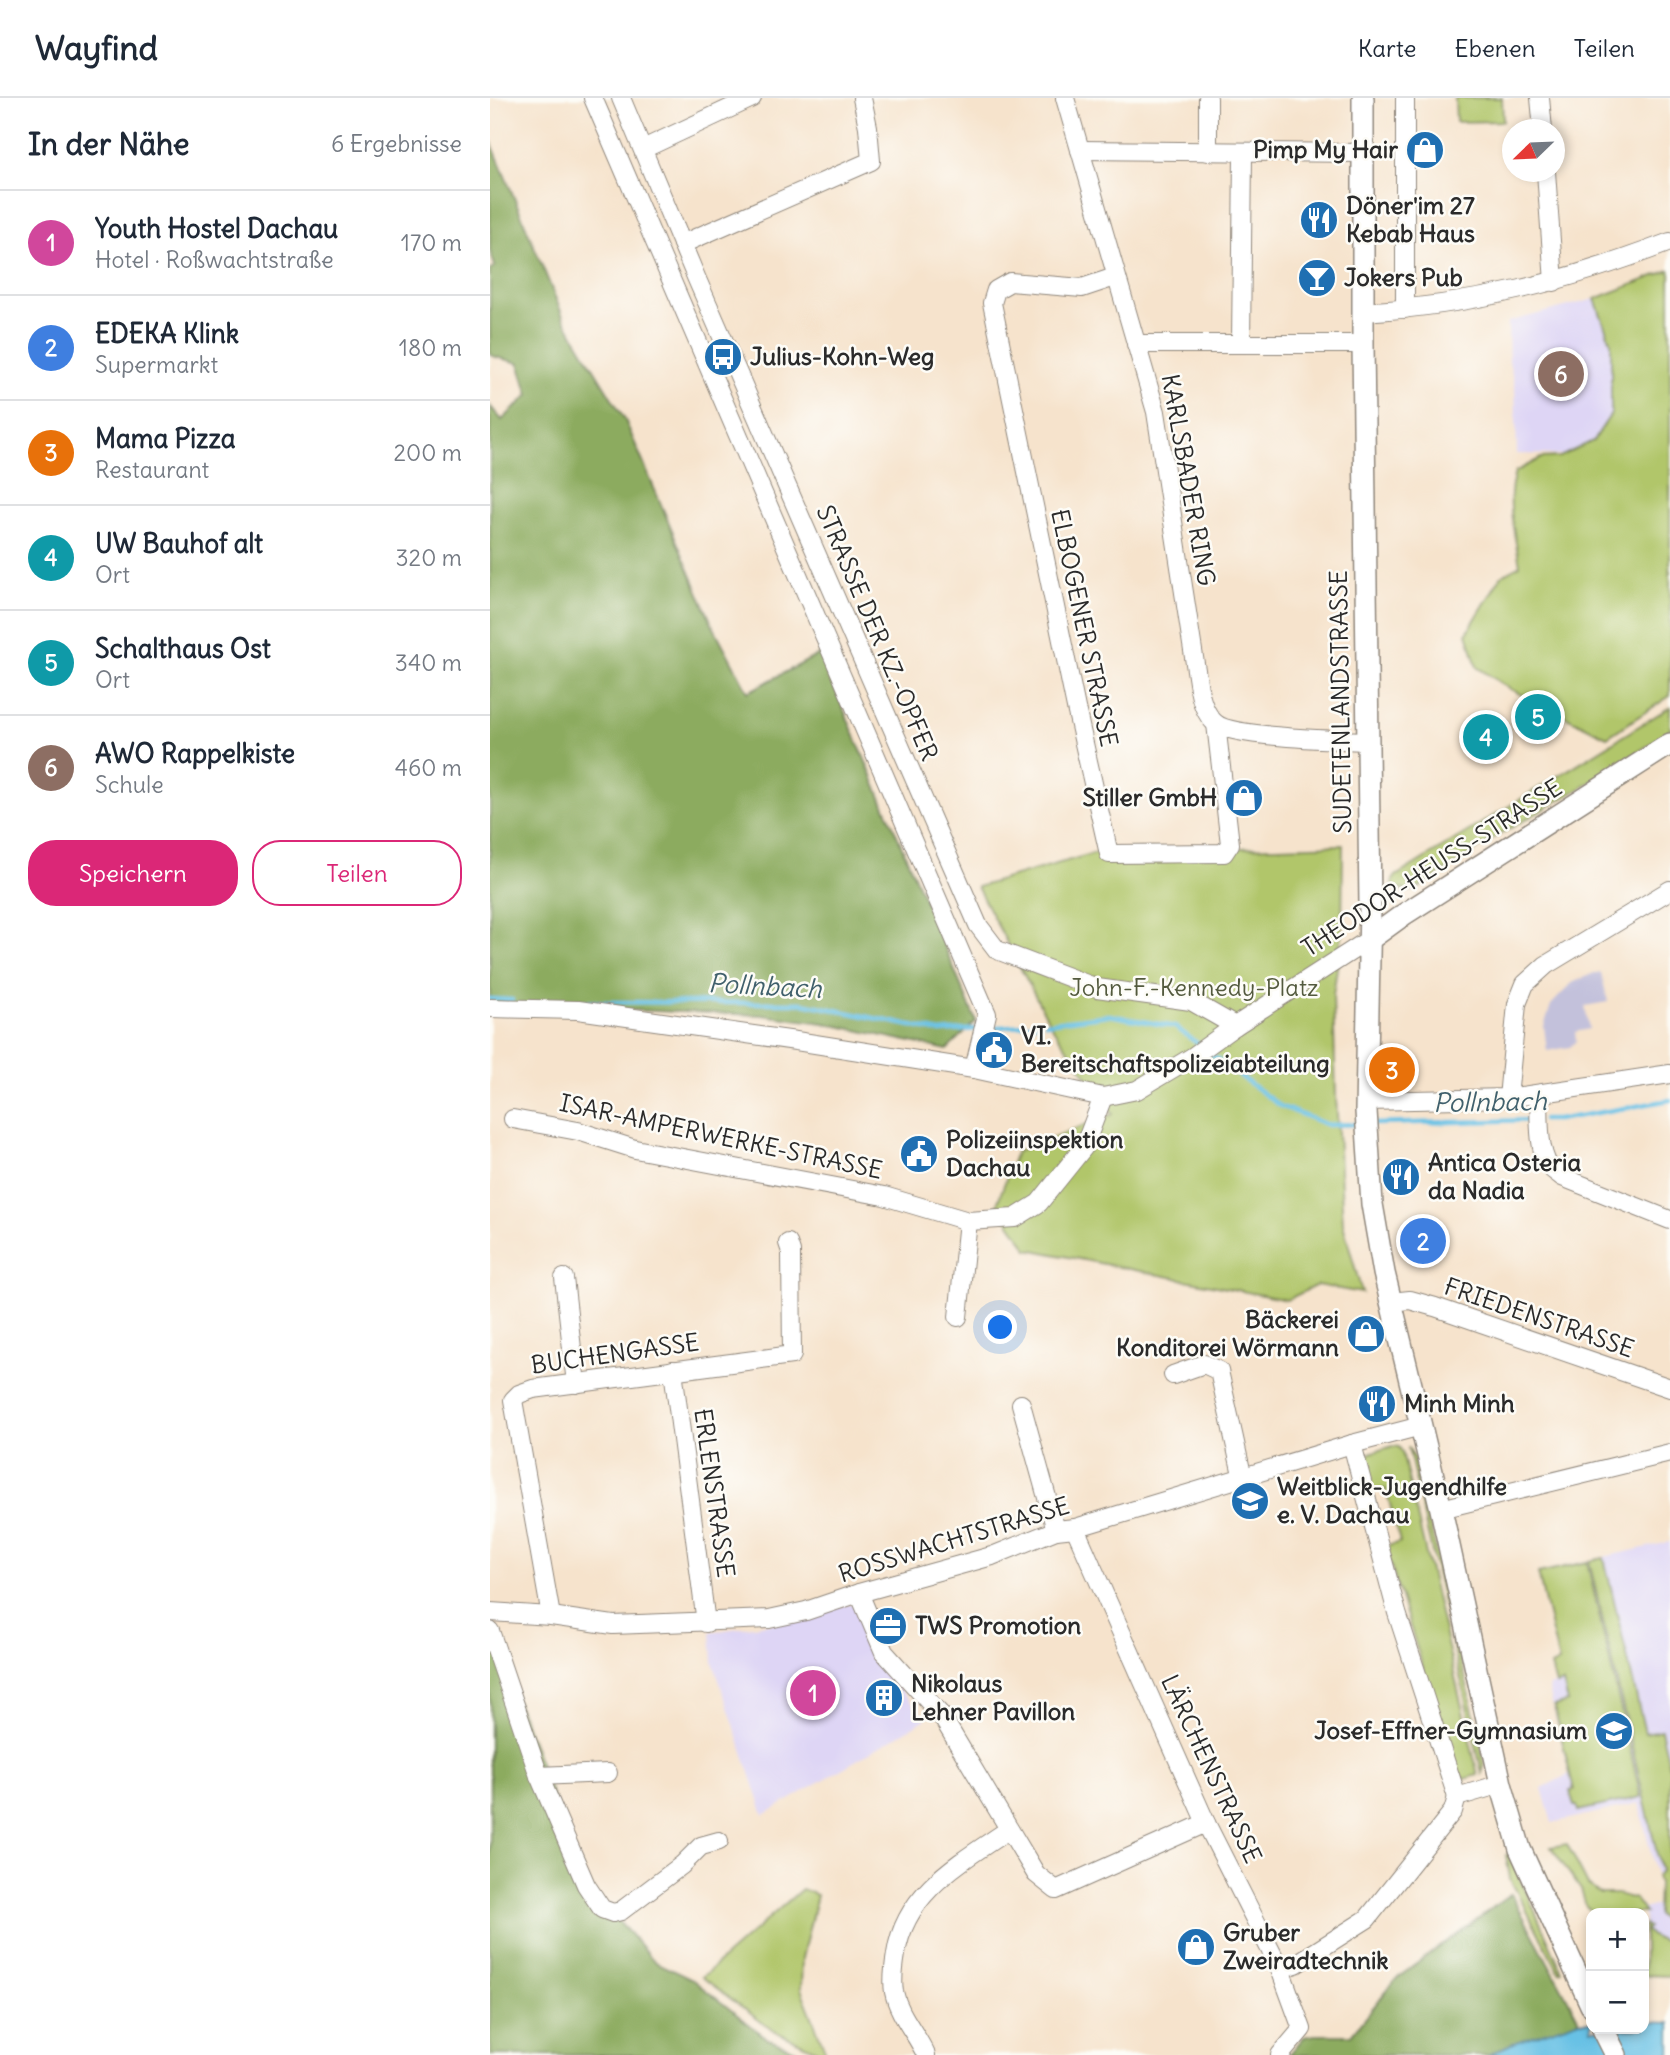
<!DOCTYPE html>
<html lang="de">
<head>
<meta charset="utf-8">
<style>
	body { margin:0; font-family:Delius,sans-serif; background:#f2f2f3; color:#1f2937 }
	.controls { position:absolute; right:21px; bottom:21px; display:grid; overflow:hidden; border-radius:14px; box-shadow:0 4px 10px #0003 }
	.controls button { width:63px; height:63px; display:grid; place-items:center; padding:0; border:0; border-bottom:2px solid #e0e1e3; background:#fff; color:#1f2937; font:35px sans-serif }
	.compass { position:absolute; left:1012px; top:21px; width:63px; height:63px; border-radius:50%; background:#fff; box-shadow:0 4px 10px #0003; rotate:247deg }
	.you { position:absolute; left:511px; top:1230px; width:24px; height:24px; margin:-18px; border:5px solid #fff; border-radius:50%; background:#1a73e8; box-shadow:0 0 0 10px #1a73e833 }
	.badge { display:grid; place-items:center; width:46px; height:46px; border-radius:50%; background:#db2777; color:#fff; font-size:23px; font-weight:700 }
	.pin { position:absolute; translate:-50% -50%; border:4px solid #fff; box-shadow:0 2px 7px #0006 }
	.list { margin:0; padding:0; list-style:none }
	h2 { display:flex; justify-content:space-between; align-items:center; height:91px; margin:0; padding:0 28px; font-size:30px }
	h2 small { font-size:23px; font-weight:400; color:#747a83 }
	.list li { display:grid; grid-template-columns:46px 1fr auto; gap:21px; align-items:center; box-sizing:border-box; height:105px; padding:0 28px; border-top:2px solid #e0e1e3 }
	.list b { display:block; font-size:26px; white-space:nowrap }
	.list p { margin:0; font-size:23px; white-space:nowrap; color:#747a83 }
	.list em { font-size:23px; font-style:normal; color:#747a83 }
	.actions { display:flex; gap:14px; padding:21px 28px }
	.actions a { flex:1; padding:16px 0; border:2px solid #db2777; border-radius:28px; text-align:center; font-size:24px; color:#db2777 }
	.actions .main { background:#db2777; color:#fff }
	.map { position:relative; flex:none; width:1180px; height:1957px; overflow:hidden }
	header { display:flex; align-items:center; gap:42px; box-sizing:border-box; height:98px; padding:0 35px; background:#fff; border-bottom:2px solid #e0e1e3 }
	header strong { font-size:33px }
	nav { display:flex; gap:38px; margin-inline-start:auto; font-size:24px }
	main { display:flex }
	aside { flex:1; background:#fff }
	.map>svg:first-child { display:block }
	.built { fill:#ded5f5 }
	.industrial { fill:#c3c1db }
	.green { fill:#b1c66a; stroke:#6e784a; stroke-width:2 }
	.forest { fill:#8cab5e; stroke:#5c6b44; stroke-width:2 }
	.water { fill:#67c1e5; stroke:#497688; stroke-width:2 }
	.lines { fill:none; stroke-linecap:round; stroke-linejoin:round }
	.stream { stroke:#67c1e5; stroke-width:4.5 }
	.minor-casing { stroke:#90877c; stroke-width:20 }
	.tertiary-casing { stroke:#90877c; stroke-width:24 }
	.minor { stroke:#fff; stroke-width:18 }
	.tertiary { stroke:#fff; stroke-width:21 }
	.labels { text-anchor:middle; stroke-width:5; stroke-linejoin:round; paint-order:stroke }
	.poi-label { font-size:24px; font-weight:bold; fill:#2b2b2b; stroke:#fdfcf7; text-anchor:start }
	.street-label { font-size:24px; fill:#2b2b2b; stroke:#fdfcf7 }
	.park-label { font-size:24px; fill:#535a3e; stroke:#fdfcf7 }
	.water-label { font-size:26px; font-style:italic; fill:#40606c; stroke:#fdfcf7 }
</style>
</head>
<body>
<header>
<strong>Wayfind</strong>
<nav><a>Karte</a><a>Ebenen</a><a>Teilen</a></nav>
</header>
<main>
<aside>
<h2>In der Nähe<small>6 Ergebnisse</small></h2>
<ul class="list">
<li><span class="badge" style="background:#d1479c">1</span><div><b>Youth Hostel Dachau</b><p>Hotel · Roßwachtstraße</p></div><em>170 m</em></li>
<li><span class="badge" style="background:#3f7fe0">2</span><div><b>EDEKA Klink</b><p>Supermarkt</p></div><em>180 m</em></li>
<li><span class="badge" style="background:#e8710a">3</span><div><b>Mama Pizza</b><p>Restaurant</p></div><em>200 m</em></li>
<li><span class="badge" style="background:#0f9aa8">4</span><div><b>UW Bauhof alt</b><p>Ort</p></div><em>320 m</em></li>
<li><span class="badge" style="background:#0f9aa8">5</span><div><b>Schalthaus Ost</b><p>Ort</p></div><em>340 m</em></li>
<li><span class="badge" style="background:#8d6e63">6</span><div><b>AWO Rappelkiste</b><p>Schule</p></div><em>460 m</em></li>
</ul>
<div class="actions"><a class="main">Speichern</a><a>Teilen</a></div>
</aside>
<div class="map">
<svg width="1180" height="1957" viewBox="0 0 1180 1957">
	<rect width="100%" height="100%" fill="#fdfcf7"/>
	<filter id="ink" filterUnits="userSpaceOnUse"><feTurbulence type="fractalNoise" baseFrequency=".0143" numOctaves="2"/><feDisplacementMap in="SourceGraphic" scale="14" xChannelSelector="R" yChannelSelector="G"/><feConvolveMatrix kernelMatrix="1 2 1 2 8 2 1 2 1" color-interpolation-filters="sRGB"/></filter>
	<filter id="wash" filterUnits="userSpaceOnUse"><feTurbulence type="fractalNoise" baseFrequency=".00686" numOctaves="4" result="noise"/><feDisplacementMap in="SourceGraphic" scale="28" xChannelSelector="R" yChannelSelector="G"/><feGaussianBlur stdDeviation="1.57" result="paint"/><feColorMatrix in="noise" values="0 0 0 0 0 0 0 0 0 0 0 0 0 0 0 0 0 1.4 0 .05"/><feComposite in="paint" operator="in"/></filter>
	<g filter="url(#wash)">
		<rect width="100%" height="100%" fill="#f6e3cc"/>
		<g class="built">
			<path d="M 1105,201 L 1121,245 L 1121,316 L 1103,343 L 1082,357 L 1027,356 L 1025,289 L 1019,263 L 1018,224 Z"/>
			<path d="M 1180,1444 L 1180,1878 L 1154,1877 L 1154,1815 L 1107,1815 L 1098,1787 L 1110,1796 L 1128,1796 L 1145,1801 L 1154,1811 L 1166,1807 L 1168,1785 L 1149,1705 L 1062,1725 L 1052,1690 L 1079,1676 L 1058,1588 L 1065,1586 L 1061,1568 L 1068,1564 L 1048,1474 Z"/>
			<path d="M 364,1505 L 390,1568 L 436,1621 L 274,1717 L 223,1564 L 221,1534 L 290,1524 Z"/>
		</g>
		<path class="industrial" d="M 1104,875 L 1111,875 L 1118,904 L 1095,908 L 1099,931 L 1085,934 L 1086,943 L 1080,949 L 1057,953 L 1054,928 L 1061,907 L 1082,885 Z"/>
		<g class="green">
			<path d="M 965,0 L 1012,0 L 1013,23 L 966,24 Z"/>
			<path d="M 1180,172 L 1180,598 L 1117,639 L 1018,590 L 987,569 L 977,535 L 1012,477 L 1030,467 C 1025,437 1015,404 1025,374 L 1051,360 L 1070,359 L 1103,343 L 1121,316 L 1121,245 L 1105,201 Z"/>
			<path d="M 1180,609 L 1180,633 L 1093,689 L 1007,738 L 927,791 L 919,793 L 903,789 L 903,782 L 906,778 Z"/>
			<path d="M 853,747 L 852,837 L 843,897 L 846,998 L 853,1126 L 872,1195 L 827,1187 L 797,1202 L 538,1151 L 507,1106 L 526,1054 L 623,1016 L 562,929 L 487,789 L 608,754 Z"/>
			<path d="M 903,1348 L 909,1349 L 912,1354 L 988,1677 L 975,1681 L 966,1674 L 895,1449 L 910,1444 L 896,1391 L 882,1393 L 875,1359 L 880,1355 Z"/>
			<path d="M 918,1349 L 925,1361 L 995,1666 L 992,1675 Z"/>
			<path d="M 1114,1460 L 1155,1635 L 1171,1632 L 1180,1670 L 1180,1821 L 1172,1821 L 1167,1817 L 1168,1785 L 1166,1778 L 1171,1773 L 1099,1463 Z"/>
			<path d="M 1097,1464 L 1151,1699 L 1088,1713 L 1087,1708 L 1084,1708 L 1080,1693 L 1084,1692 L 1064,1608 L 1078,1604 L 1073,1585 L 1066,1587 L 1061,1568 L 1069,1564 L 1048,1475 Z"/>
			<path d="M 1077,1746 L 1098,1787 L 1110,1796 L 1128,1796 L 1145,1801 L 1155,1815 L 1103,1815 L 1096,1808 L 1091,1792 L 1061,1749 Z"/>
			<path d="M 1019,1756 L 1072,1873 L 1069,1874 L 1020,1781 L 1016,1757 Z"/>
			<path d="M 312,1791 L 327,1797 L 312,1860 L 311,1891 L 337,1957 L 282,1932 L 212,1879 Z"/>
			<path d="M 1154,1827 L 1158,1829 L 1156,1833 L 1164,1840 L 1180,1846 L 1180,1878 L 1154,1877 Z"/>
		</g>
		<g class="forest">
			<path d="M 0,41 L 74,221 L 135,322 L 222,526 L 258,594 L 330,556 L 486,923 L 457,952 L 334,925 L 272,917 L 0,907 L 0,308 L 12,322 L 39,297 L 29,265 L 2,258 L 0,253 L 0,172 L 5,168 L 0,153 Z"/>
			<path d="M 0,1533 L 96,1787 L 165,1864 L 203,1882 L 278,1941 L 318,1957 L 0,1957 Z"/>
			<path d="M 1021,1796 L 1088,1920 L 1104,1957 L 1023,1945 L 998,1957 L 799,1957 L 814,1939 L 825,1937 L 861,1937 L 906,1881 Z"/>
		</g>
		<path class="water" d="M 1087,1923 L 1101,1923 L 1101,1931 L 1154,1931 L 1154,1924 L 1180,1925 L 1180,1957 L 998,1957 L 1023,1945 Z"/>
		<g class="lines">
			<g class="stream">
				<path d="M 0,901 L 22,902"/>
				<path d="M 93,904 L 313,905 L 450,934 L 487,931"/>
				<path d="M 556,925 L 619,917 L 685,929 L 711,948"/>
				<path d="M 500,930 L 544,926"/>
				<path d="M 718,954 L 790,1008 L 838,1027 L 869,1026"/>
				<path d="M 1053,1022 L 1067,1022 L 1180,1002"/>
				<path d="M 882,1026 L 1044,1022"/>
			</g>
		</g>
	</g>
	<g filter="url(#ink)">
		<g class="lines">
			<defs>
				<g id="minor">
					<path d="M 103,0 L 497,916 L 484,971"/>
					<path d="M 131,0 L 206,179 L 488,827 L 507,852 L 607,890 L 701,903 L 745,928"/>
					<path d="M 575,0 L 666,314 L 708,585 C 710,599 714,615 725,625 C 740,639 850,642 876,643"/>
					<path d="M 1050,0 L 1053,32"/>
					<path d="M 153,51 L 262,0"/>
					<path d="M 590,52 L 873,55"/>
					<path d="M 718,54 L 718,0"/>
					<path d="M 1056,74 L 1064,184"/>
					<path d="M 192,146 L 381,63 L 378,29 L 372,0"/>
					<path d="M 625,179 L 592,190 L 520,184 L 506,192 L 502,205 L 586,610 L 619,756 L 734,755 L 740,746 L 726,626"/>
					<path d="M 915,211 L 915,0"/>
					<path d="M 873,214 C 985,207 1076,184 1180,144"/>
					<path d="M 646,246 L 873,246"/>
					<path d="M 751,246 L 753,55"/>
					<path d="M 0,910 L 88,912 L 306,943 L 484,971 L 613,999 L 647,992 L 702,959 L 745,928 L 880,841"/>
					<path d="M 1049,996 C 1050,1017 1047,1049 1059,1068 C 1062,1072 1068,1075 1072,1079 L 1180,1122"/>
					<path d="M 1018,1000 L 1027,906 L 1035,886 L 1056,867 L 1180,792"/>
					<path d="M 876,1003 L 1018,1000 L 1180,976"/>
					<path d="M 23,1021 L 88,1033 L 145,1051 L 394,1098 L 478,1123 L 525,1120 L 549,1105 L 594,1049 L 613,999"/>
					<path d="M 74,1180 L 86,1286"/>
					<path d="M 901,1204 L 920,1202 L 945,1209 L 1180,1290"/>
					<path d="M 468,1219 L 478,1123"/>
					<path d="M 183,1272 L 216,1525"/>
					<path d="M 683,1277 L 714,1266 L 729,1273 L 753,1381"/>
					<path d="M 531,1306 L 566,1432"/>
					<path d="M 862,1346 L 907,1515 L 967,1699"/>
					<path d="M 951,1411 L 1180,1355"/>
					<path d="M 585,1430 L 716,1725 L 790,1871 L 812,1931 L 790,1957"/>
					<path d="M 369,1495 L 394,1554 L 451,1617 L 546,1776 L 566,1792 L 716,1725"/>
					<path d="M 0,1514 L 61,1518 L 123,1527 L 279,1521 L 316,1513 L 369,1495 L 502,1458 L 566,1432 L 585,1430 L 862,1346 L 931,1328"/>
					<path d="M 61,1518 L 23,1302 L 29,1296 L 43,1291 L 302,1257 L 301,1154 L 298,1145"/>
					<path d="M 0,1533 L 49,1678 L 96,1787 L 112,1811 L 123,1815 L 131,1813 L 192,1767 L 211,1748 L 229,1743"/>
					<path d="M 49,1678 L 118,1675"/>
					<path d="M 790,1871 L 806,1866 L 877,1821 L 963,1713 L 967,1699 L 1011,1686"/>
					<path d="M 436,1957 C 427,1936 409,1918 404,1894 C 402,1882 404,1868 406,1856 C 415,1794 471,1764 518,1732"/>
				</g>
				<g id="tertiary">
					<path d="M 873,0 L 873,246 L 880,808 L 876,1013 L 882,1106 L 894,1175 L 951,1411 L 1011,1686 L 1030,1751 L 1101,1907"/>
					<path d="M 880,841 L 913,817 L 1180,646"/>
					<path d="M 1113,1931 L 1126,1957"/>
				</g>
			</defs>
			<use href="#minor" class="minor-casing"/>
			<use href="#tertiary" class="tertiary-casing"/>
			<use href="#minor" class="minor"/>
			<use href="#tertiary" class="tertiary"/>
		</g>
	</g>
	<defs>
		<symbol id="shop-disc" viewBox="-11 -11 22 22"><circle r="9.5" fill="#1f6fb2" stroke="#fdfcf7"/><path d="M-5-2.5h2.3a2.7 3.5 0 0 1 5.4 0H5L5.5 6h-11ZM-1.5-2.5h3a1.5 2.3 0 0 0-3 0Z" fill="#fff"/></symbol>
		<symbol id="restaurant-disc" viewBox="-11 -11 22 22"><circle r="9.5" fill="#1f6fb2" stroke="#fdfcf7"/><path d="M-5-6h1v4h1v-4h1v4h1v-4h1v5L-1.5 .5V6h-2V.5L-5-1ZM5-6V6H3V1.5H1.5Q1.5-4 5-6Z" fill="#fff"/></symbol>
		<symbol id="bar-disc" viewBox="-11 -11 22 22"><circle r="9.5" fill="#1f6fb2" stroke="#fdfcf7"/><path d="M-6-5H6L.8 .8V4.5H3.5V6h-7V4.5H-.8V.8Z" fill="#fff"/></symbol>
		<symbol id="bus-disc" viewBox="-11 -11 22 22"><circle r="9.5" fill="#1f6fb2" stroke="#fdfcf7"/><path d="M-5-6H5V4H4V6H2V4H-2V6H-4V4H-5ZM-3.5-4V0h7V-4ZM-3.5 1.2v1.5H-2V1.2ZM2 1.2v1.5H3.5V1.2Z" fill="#fff"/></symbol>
		<symbol id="civic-disc" viewBox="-11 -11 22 22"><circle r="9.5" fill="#1f6fb2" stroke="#fdfcf7"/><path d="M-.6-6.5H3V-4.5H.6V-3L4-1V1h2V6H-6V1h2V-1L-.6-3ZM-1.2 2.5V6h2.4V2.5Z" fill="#fff"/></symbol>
		<symbol id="school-disc" viewBox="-11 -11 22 22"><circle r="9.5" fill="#1f6fb2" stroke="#fdfcf7"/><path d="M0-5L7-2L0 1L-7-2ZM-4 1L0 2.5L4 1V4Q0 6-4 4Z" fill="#fff"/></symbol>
		<symbol id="office-disc" viewBox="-11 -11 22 22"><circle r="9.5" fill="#1f6fb2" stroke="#fdfcf7"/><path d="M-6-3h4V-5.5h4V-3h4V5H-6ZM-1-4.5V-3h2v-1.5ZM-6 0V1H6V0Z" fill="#fff"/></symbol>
		<symbol id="building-disc" viewBox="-11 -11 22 22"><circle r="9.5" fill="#1f6fb2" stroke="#fdfcf7"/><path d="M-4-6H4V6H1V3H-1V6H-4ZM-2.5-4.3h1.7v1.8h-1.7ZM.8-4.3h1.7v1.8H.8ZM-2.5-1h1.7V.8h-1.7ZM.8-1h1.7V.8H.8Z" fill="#fff"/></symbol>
	</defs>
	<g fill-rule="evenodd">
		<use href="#shop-disc" x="913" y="30" width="44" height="44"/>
		<use href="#restaurant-disc" x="807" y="100" width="44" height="44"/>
		<use href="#bar-disc" x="805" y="158" width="44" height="44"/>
		<use href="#bus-disc" x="211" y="237" width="44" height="44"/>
		<use href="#shop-disc" x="732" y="678" width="44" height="44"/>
		<use href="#civic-disc" x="482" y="930" width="44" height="44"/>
		<use href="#civic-disc" x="407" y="1034" width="44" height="44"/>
		<use href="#restaurant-disc" x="889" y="1057" width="44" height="44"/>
		<use href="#shop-disc" x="854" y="1214" width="44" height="44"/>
		<use href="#restaurant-disc" x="865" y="1284" width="44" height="44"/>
		<use href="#school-disc" x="738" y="1381" width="44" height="44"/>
		<use href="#office-disc" x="376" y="1506" width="44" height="44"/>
		<use href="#building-disc" x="372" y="1578" width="44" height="44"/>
		<use href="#school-disc" x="1102" y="1611" width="44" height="44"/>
		<use href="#shop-disc" x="684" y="1827" width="44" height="44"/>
	</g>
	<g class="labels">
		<g class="poi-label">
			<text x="908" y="60" text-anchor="end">Pimp My Hair</text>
			<text x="856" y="116">Döner'im 27<tspan x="856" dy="28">Kebab Haus</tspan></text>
			<text x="854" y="188">Jokers Pub</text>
			<text x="260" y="267">Julius-Kohn-Weg</text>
			<text x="727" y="708" text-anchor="end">Stiller GmbH</text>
			<text x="531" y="946">VI.<tspan x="531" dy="28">Bereitschaftspolizeiabteilung</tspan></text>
			<text x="456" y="1050">Polizeiinspektion<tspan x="456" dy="28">Dachau</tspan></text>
			<text x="938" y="1073">Antica Osteria<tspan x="938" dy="28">da Nadia</tspan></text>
			<text x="849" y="1230" text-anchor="end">Bäckerei<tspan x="849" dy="28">Konditorei Wörmann</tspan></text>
			<text x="914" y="1314">Minh Minh</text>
			<text x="787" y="1397">Weitblick-Jugendhilfe<tspan x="787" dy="28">e. V. Dachau</tspan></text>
			<text x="425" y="1536">TWS Promotion</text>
			<text x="421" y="1594">Nikolaus<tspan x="421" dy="28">Lehner Pavillon</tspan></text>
			<text x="1097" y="1641" text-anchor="end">Josef-Effner-Gymnasium</text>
			<text x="733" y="1843">Gruber<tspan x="733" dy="28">Zweiradtechnik</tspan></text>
		</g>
		<g class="street-label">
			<text transform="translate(698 382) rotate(80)" y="8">KARLSBADER RING</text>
			<text transform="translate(594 530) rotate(78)" y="8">ELBOGENER STRASSE</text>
			<text transform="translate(387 535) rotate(67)" y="8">STRASSE DER KZ.-OPFER</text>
			<text transform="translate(851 604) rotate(-91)" y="8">SUDETENLANDSTRASSE</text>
			<text transform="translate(942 770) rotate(-33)" y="8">THEODOR-HEUSS-STRASSE</text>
			<text transform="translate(231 1039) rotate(12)" y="8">ISAR-AMPERWERKE-STRASSE</text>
			<text transform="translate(1049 1220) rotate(19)" y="8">FRIEDENSTRASSE</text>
			<text transform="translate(125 1256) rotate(-8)" y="8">BUCHENGASSE</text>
			<text transform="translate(224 1395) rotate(82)" y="8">ERLENSTRASSE</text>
			<text transform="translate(464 1442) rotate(-17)" y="8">ROSSWACHTSTRASSE</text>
			<text transform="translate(721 1671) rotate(65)" y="8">LÄRCHENSTRASSE</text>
		</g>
		<g class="park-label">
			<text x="704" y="898">John-F.-Kennedy-Platz</text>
		</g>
		<g class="water-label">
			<text transform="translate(275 888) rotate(3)" y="9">Pollnbach</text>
			<text transform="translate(1000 1004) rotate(-1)" y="9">Pollnbach</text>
		</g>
	</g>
</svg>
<div class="controls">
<button>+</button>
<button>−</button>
</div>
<svg class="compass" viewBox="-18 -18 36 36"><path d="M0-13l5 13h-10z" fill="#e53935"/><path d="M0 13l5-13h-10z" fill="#747a83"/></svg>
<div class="you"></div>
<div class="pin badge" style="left:323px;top:1595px;background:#d1479c">1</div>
<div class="pin badge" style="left:933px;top:1143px;background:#3f7fe0">2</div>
<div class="pin badge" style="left:902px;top:972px;background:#e8710a">3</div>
<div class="pin badge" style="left:996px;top:639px;background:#0f9aa8">4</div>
<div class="pin badge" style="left:1048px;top:619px;background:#0f9aa8">5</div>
<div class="pin badge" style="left:1071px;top:276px;background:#8d6e63">6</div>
</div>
</main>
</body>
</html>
